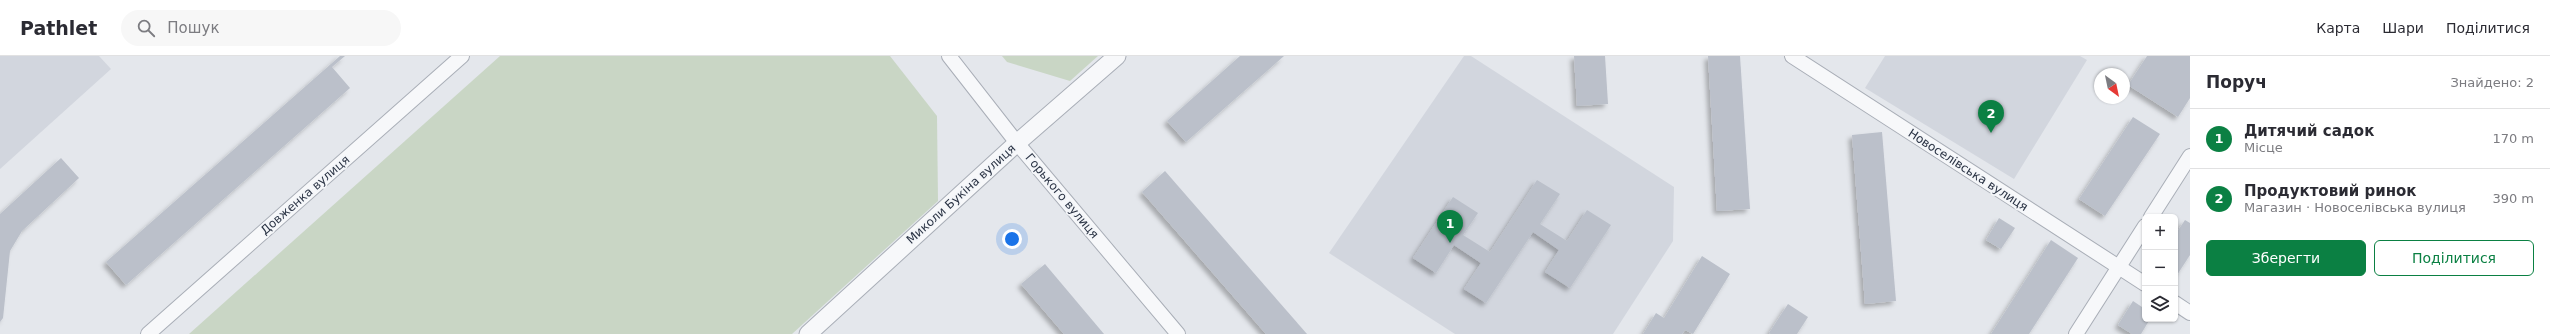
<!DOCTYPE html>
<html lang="uk">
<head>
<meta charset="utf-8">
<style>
	body { margin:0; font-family:"DejaVu Sans",sans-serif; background:#f7f7f7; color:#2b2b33 }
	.controls { position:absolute; right:12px; bottom:12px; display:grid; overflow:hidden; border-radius:6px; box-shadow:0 1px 3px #0004 }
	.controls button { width:36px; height:36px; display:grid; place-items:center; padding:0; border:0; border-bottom:1px solid #e1e1e2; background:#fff; color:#2b2b33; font:20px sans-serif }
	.compass { position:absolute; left:2094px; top:12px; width:36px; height:36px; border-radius:50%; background:#fff; box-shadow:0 1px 3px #0004; rotate:147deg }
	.you { position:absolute; left:1012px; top:183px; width:14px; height:14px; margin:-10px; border:3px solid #fff; border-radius:50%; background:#1a73e8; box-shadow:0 0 0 6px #1a73e833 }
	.badge { display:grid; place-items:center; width:26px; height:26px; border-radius:50%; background:#0b8043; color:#fff; font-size:13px; font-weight:700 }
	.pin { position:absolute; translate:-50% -33px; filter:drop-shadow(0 1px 2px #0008) }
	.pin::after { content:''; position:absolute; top:21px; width:14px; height:12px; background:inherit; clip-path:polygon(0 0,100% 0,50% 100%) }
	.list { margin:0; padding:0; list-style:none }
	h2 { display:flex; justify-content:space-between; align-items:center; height:52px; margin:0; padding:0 16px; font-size:17px }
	h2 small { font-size:13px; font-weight:400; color:#7c7c81 }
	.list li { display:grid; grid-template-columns:26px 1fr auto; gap:12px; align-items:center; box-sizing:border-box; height:60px; padding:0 16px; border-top:1px solid #e1e1e2 }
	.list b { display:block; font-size:15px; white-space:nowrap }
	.list p { margin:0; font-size:13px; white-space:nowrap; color:#7c7c81 }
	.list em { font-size:13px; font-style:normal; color:#7c7c81 }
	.actions { display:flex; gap:8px; padding:12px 16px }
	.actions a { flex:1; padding:9px 0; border:1px solid #0b8043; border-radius:6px; text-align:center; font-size:14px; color:#0b8043 }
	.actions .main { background:#0b8043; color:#fff }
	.icon { flex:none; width:22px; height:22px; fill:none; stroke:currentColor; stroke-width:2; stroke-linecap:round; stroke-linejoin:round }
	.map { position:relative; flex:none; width:2190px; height:278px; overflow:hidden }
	header { display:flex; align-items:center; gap:24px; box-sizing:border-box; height:56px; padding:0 20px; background:#fff; border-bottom:1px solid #e1e1e2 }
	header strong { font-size:19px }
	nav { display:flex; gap:22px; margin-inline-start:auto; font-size:14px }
	.search { width:280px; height:36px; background:#f7f7f7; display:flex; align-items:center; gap:10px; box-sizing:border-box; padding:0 14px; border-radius:22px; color:#7c7c81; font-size:15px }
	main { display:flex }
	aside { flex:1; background:#fff }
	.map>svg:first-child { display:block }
	.built { fill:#d2d6de }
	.green { fill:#c9d6c5 }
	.building { fill:#bbc0ca; filter:url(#shadow) }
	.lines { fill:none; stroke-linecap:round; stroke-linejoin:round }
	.minor-casing { stroke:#a9aeb7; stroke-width:16 }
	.tertiary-casing { stroke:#a9aeb7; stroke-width:19 }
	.minor { stroke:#f7f8fa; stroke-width:14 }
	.tertiary { stroke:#f7f8fa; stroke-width:17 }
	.labels { text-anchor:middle; stroke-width:3.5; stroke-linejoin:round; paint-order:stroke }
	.street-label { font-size:12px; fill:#2b3445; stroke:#f4f6f9 }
</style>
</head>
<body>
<header>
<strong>Pathlet</strong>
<div class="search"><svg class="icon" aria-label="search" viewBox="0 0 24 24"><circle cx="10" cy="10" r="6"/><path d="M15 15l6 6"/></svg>Пошук</div>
<nav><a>Карта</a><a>Шари</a><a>Поділитися</a></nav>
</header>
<main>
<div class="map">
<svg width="2190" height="278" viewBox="0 0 2190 278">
	<defs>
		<filter id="shadow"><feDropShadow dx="-3.5" dy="3.5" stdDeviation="2" flood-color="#0004"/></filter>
	</defs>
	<rect width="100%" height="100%" fill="#e4e7ec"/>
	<g class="built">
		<path d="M 0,0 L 99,0 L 111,13 L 0,113 Z"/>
		<path d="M 1464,0 L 1471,0 L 1674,131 L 1673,185 L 1613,278 L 1455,278 L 1329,197 Z"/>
		<path d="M 1885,0 L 2080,0 L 2087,4 L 2014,123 L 1865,32 Z"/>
	</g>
	<g class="green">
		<path d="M 500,0 L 890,0 L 937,60 L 938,145 L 792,278 L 189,278 Z"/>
		<path d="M 1002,0 L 1098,0 L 1070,25 L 1007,6 Z"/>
	</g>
	<g class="building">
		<path d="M 340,0 L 345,0 L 332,11 L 350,32 L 126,229 L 106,206 Z"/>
		<path d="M 1240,0 L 1284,0 L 1186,86 L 1167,65 Z"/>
		<path d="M 1574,0 L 1605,0 L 1608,48 L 1577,50 Z"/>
		<path d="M 1708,0 L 1740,0 L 1750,153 L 1717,155 Z"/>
		<path d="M 2147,0 L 2190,0 L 2190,42 L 2178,61 L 2128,29 Z"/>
		<path d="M 2133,61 L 2160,78 L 2105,160 L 2079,143 Z"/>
		<path d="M 1882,76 L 1896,245 L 1865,248 L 1852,79 Z"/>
		<path d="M 61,102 L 79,122 L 22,175 L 10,195 L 3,262 L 0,266 L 0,158 Z"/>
		<path d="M 1165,115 L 1307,278 L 1266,278 L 1142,136 Z"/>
		<path d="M 1537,124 L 1560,138 L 1540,168 L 1567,185 L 1587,154 L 1611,169 L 1570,232 L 1545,216 L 1559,194 L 1533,176 L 1486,247 L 1464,233 L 1481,207 L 1454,189 L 1436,217 L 1413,202 L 1453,141 L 1478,157 L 1463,179 L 1490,196 Z"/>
		<path d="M 1999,162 L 2015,172 L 2001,193 L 1986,184 Z"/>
		<path d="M 2185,164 L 2190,167 L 2190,199 L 2177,219 L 2175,217 L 2175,179 Z"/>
		<path d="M 2051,184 L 2078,202 L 2029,278 L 1991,278 Z"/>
		<path d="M 1702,200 L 1730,218 L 1693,278 L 1685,274 L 1682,278 L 1643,278 L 1656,257 L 1664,262 Z"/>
		<path d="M 1045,208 L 1104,278 L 1064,278 L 1021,228 Z"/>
		<path d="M 2133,245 L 2145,253 L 2145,263 L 2150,263 L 2141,278 L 2132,278 L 2118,269 Z"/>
		<path d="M 1788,248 L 1808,261 L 1797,278 L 1771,278 L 1769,277 Z"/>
	</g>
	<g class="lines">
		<defs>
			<g id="minor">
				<path d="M 949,0 L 1017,87 L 1178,278"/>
				<path d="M 1792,0 L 2145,228"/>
				<path d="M 2151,161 L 2190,100"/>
				<path d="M 2175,247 L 2190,257"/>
				<path d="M 148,278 L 462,0"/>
				<path d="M 2076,278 L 2145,170"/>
			</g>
			<path id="tertiary" d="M 808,278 L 1017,87 L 1117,0"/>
		</defs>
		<use href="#minor" class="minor-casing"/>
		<use href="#tertiary" class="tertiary-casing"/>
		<use href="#minor" class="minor"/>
		<use href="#tertiary" class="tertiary"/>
	</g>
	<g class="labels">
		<g class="street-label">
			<text transform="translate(1968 114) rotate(33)" y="4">Новоселівська вулиця</text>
			<text transform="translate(961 138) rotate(-42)" y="4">Миколи Букіна вулиця</text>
			<text transform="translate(305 139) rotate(-41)" y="4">Довженка вулиця</text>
			<text transform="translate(1062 140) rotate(50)" y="4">Горького вулиця</text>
		</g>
	</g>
</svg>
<div class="controls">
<button>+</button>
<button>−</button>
<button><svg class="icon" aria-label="layers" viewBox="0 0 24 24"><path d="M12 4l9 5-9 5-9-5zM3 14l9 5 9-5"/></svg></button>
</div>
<svg class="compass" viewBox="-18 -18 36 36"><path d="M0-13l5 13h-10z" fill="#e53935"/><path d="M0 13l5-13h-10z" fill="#7c7c81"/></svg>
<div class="you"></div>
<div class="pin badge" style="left:1450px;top:187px">1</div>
<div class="pin badge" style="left:1991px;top:77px">2</div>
</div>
<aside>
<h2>Поруч<small>Знайдено: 2</small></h2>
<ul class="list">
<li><span class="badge">1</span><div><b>Дитячий садок</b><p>Місце</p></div><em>170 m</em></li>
<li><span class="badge">2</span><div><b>Продуктовий ринок</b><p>Магазин · Новоселівська вулиця</p></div><em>390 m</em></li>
</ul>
<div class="actions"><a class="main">Зберегти</a><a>Поділитися</a></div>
</aside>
</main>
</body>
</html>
